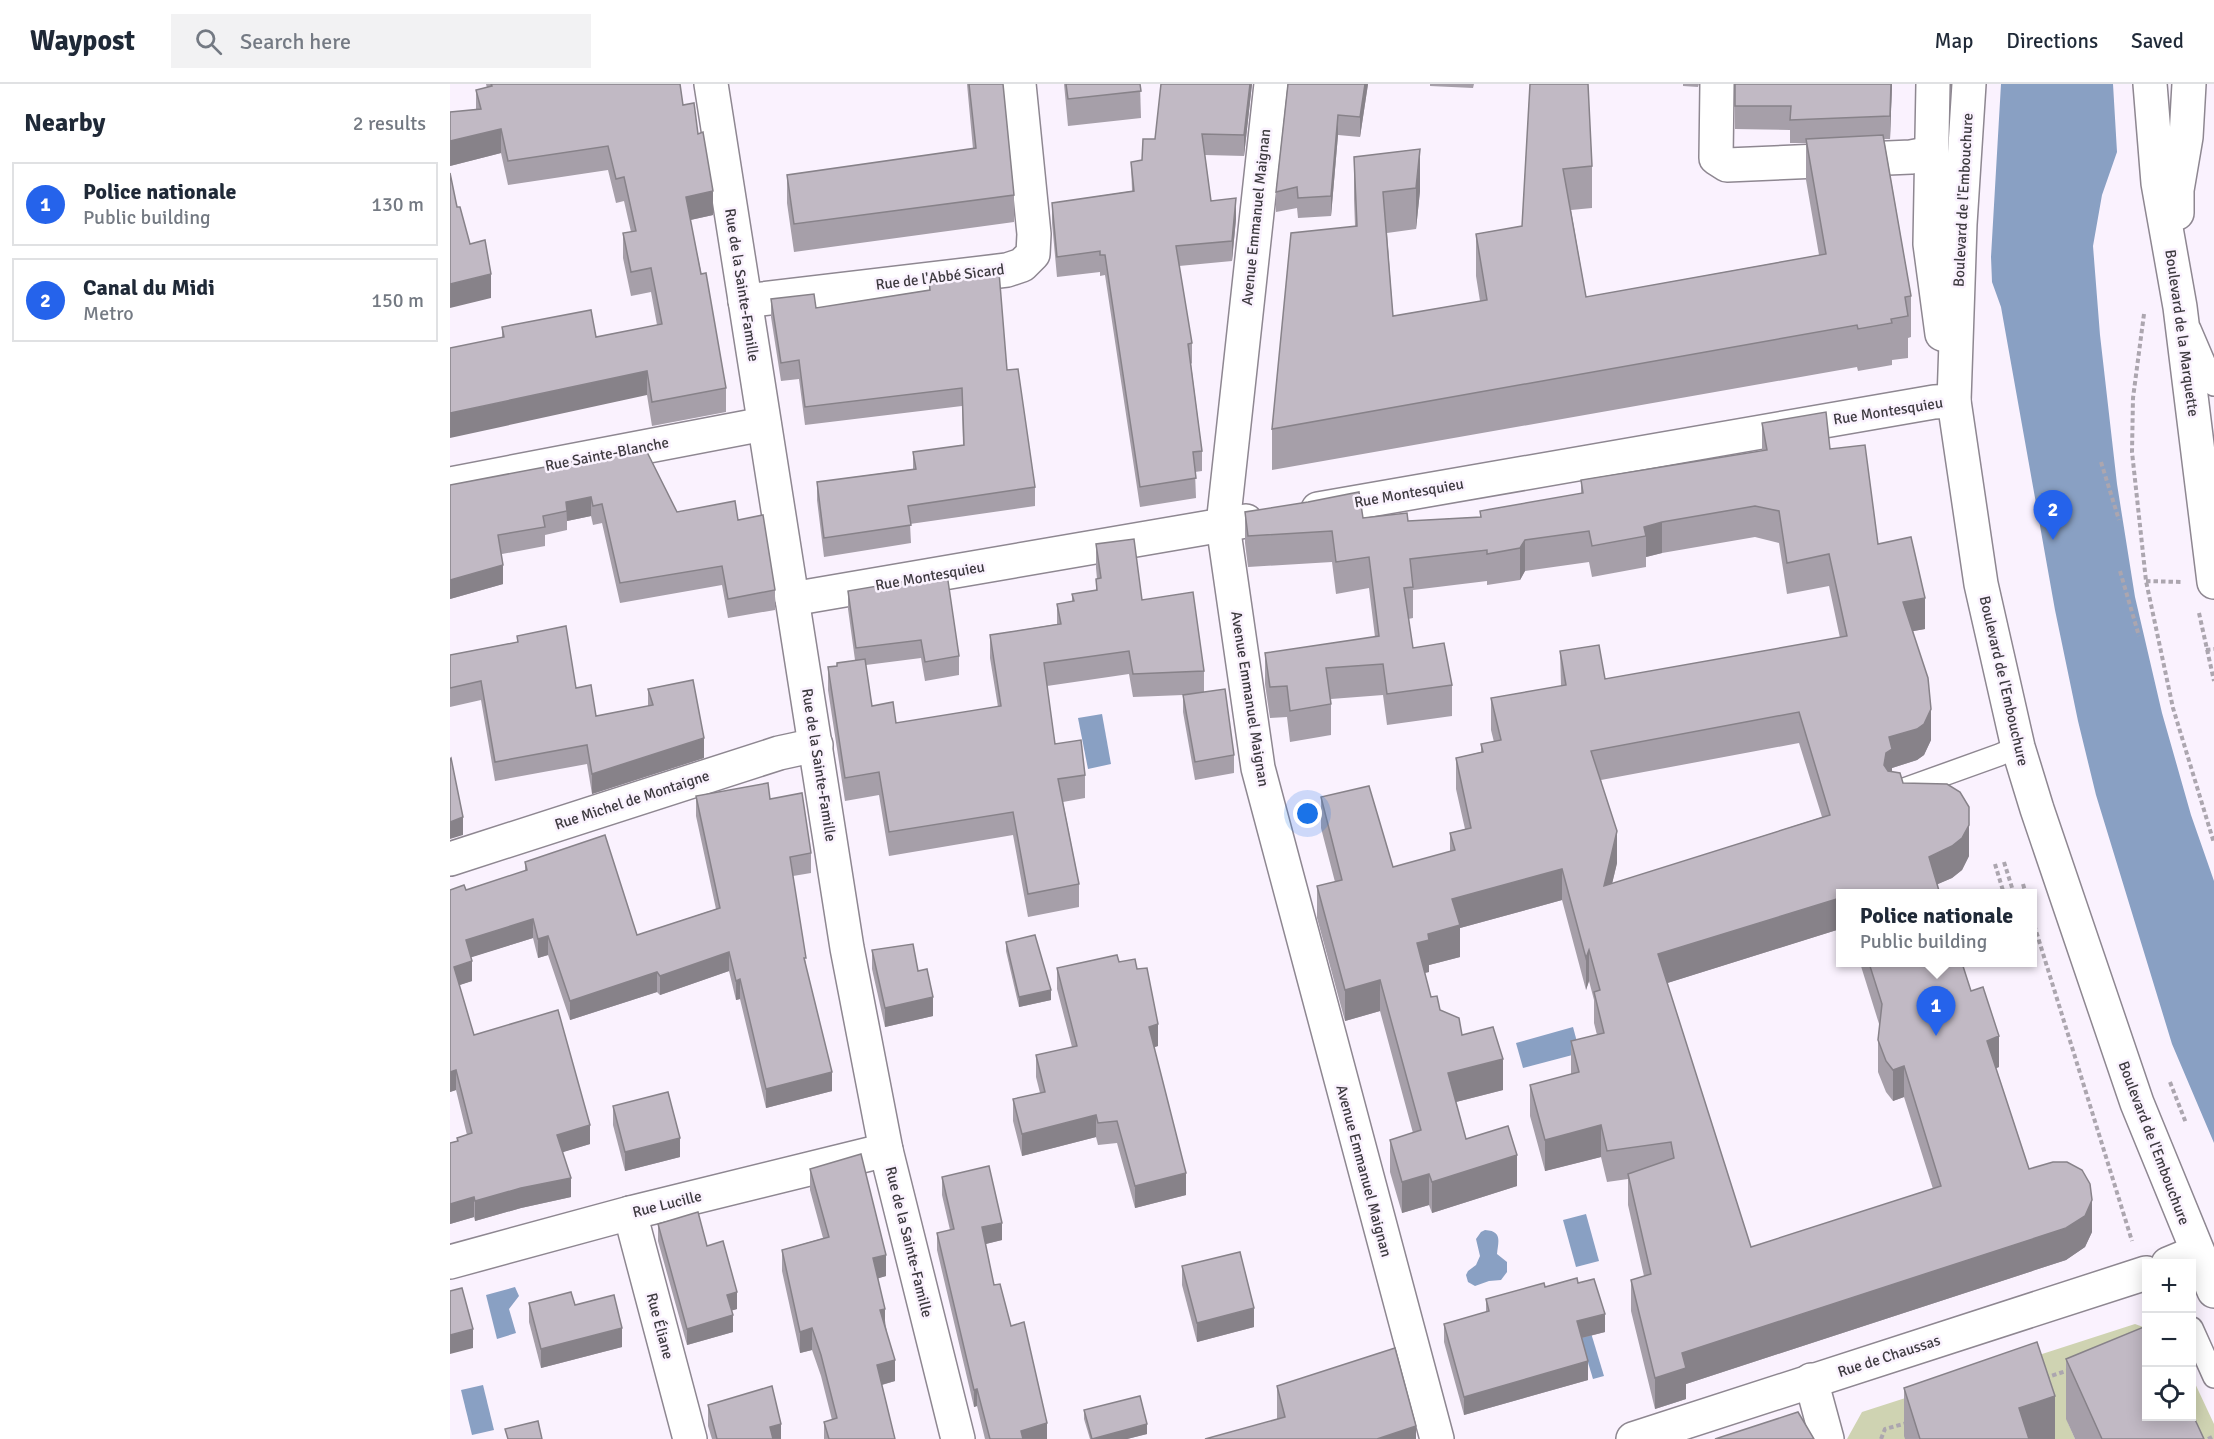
<!DOCTYPE html>
<html lang="en">
<head>
<meta charset="utf-8">
<style>
	body { margin:0; font-family:Signika,sans-serif; background:#f2f2f3; color:#1f2937 }
	.controls { position:absolute; right:18px; bottom:18px; display:grid; overflow:hidden; border-radius:0px; box-shadow:0 3px 15px #0003 }
	.controls button { width:54px; height:54px; display:grid; place-items:center; padding:0; border:0; border-bottom:2px solid #e0e1e3; background:#fff; color:#1f2937; font:30px sans-serif }
	.you { position:absolute; left:858px; top:730px; width:21px; height:21px; margin:-15px; border:4px solid #fff; border-radius:50%; background:#1a73e8; box-shadow:0 0 0 9px #1a73e833 }
	.badge { display:grid; place-items:center; width:39px; height:39px; border-radius:50%; background:#2563eb; color:#fff; font-size:20px; font-weight:700 }
	.pin { position:absolute; translate:-50% -50px; filter:drop-shadow(0 2px 3px #0008) }
	.pin::after { content:''; position:absolute; top:32px; width:21px; height:18px; background:inherit; clip-path:polygon(0 0,100% 0,50% 100%) }
	.popup { position:absolute; left:1386px; top:805px; width:201px; height:78px; box-sizing:border-box; display:grid; place-content:center; border-radius:0px; background:#fff; filter:drop-shadow(0 2px 4px #0005); font-size:20px; white-space:nowrap; color:#747a83 }
	.popup b { font-size:22px; color:#1f2937 }
	.popup::after { content:''; position:absolute; left:50%; top:100%; margin-left:-12px; border:12px solid transparent; border-top-color:#fff }
	.list { margin:0; padding:0; list-style:none }
	h2 { display:flex; justify-content:space-between; align-items:center; height:78px; margin:0; padding:0 24px; font-size:26px }
	h2 small { font-size:20px; font-weight:400; color:#747a83 }
	.list li { display:grid; grid-template-columns:39px 1fr auto; gap:18px; align-items:center; box-sizing:border-box; height:84px; margin:0 12px 12px; padding:0 12px; border:2px solid #e0e1e3; border-radius:0px }
	.list b { display:block; font-size:22px; white-space:nowrap }
	.list p { margin:0; font-size:20px; white-space:nowrap; color:#747a83 }
	.list em { font-size:20px; font-style:normal; color:#747a83 }
	.icon { flex:none; width:33px; height:33px; fill:none; stroke:currentColor; stroke-width:2; stroke-linecap:round; stroke-linejoin:round }
	.map { position:relative; flex:none; width:1764px; height:1355px; overflow:hidden }
	header { display:flex; align-items:center; gap:36px; box-sizing:border-box; height:84px; padding:0 30px; background:#fff; border-bottom:2px solid #e0e1e3 }
	header strong { font-size:28px }
	nav { display:flex; gap:33px; margin-inline-start:auto; font-size:21px }
	.search { width:420px; height:54px; background:#f2f2f3; display:flex; align-items:center; gap:15px; box-sizing:border-box; padding:0 21px; border-radius:0px; color:#747a83; font-size:22px }
	main { display:flex }
	aside { flex:1; background:#fff }
	.map>svg:first-child { display:block }
	.green { fill:#cfd3b2 }
	.water { fill:#89a0c3 }
	.lines { fill:none; stroke-linecap:round; stroke-linejoin:round }
	.service-casing { stroke:#8e8791; stroke-width:24 }
	.minor-casing { stroke:#8e8791; stroke-width:36 }
	.primary-casing { stroke:#8e8791; stroke-width:36 }
	.path { stroke:#aca6af; stroke-width:4; stroke-dasharray:4.5 3; stroke-linecap:butt }
	.service { stroke:#fff; stroke-width:21 }
	.minor { stroke:#fff; stroke-width:33 }
	.primary { stroke:#fff; stroke-width:33 }
	.wall { fill:#a69fa9; fill-rule:evenodd }
	.shaded-wall { fill:#878289 }
	.building { fill:#c1b9c4; stroke:#878289; stroke-width:1.5; fill-rule:evenodd }
	.labels { text-anchor:middle; stroke-width:5; stroke-linejoin:round; paint-order:stroke }
	.street-label { font-size:15px; fill:#3d3a3f; stroke:#faf2fe }
</style>
</head>
<body>
<header>
<strong>Waypost</strong>
<div class="search"><svg class="icon" aria-label="search" viewBox="0 0 24 24"><circle cx="10" cy="10" r="6"/><path d="M15 15l6 6"/></svg>Search here</div>
<nav><a>Map</a><a>Directions</a><a>Saved</a></nav>
</header>
<main>
<aside>
<h2>Nearby<small>2 results</small></h2>
<ul class="list">
<li><span class="badge">1</span><div><b>Police nationale</b><p>Public building</p></div><em>130 m</em></li>
<li><span class="badge">2</span><div><b>Canal du Midi</b><p>Metro</p></div><em>150 m</em></li>
</ul>
</aside>
<div class="map">
<svg width="1764" height="1355" viewBox="0 0 1764 1355">
	<rect width="100%" height="100%" fill="#faf2fe"/>
	<g class="green">
		<path d="M 1685,1240 L 1696,1244 L 1618,1339 L 1625,1355 L 1397,1355 L 1412,1328 Z"/>
		<path d="M 1742,1293 L 1764,1340 L 1764,1355 L 1720,1355 L 1742,1332 Z"/>
	</g>
	<g class="water">
		<path d="M 1551,0 L 1663,0 L 1667,68 L 1652,111 L 1643,162 L 1650,251 L 1667,400 L 1685,513 L 1712,629 L 1741,731 L 1764,797 L 1764,1059 L 1722,960 L 1646,711 L 1628,637 L 1605,526 L 1551,223 L 1542,198 L 1541,173 Z"/>
		<path d="M 652,630 L 661,680 L 638,685 L 628,634 Z"/>
		<path d="M 1123,943 L 1130,969 L 1073,984 L 1066,959 Z"/>
		<path d="M 1136,1130 L 1149,1177 L 1126,1183 L 1113,1136 Z"/>
		<path d="M 1035,1146 C 1053,1147 1048,1158 1047,1170 L 1057,1178 L 1057,1188 L 1051,1196 L 1039,1197 L 1025,1202 L 1018,1198 L 1016,1191 L 1018,1187 L 1026,1181 L 1030,1172 L 1026,1155 L 1031,1148 Z"/>
		<path d="M 65,1203 L 69,1212 L 59,1225 L 66,1249 L 47,1255 L 36,1211 Z"/>
		<path d="M 1141,1249 L 1154,1292 L 1143,1295 L 1130,1252 Z"/>
		<path d="M 33,1301 L 44,1346 L 22,1351 L 11,1306 Z"/>
	</g>
	<g class="lines">
		<defs>
			<g id="service">
				<path d="M 1740,245 L 1764,301"/>
				<path d="M 1446,708 L 1549,671 L 1568,663"/>
				<path d="M 1742,1244 L 1764,1293"/>
			</g>
			<g id="minor">
				<path d="M 261,0 L 397,864 L 436,1066 L 508,1355"/>
				<path d="M 821,0 L 773,441 L 808,684 L 987,1355"/>
				<path d="M 1267,0 L 1266,74 L 1277,81 L 1461,73 L 1482,69"/>
				<path d="M 295,217 L 557,186 L 572,181 L 583,170 L 584,150 L 569,0"/>
				<path d="M 0,400 L 314,340"/>
				<path d="M 868,425 L 1484,318 L 1504,317"/>
				<path d="M 342,515 L 796,437"/>
				<path d="M 0,775 L 329,669 L 366,661"/>
				<path d="M 180,1129 L 240,1355"/>
				<path d="M 0,1178 L 180,1129 L 436,1066"/>
				<path d="M 1718,1180 L 1747,1168"/>
				<path d="M 1361,1296 L 1377,1355"/>
				<path d="M 1183,1355 L 1696,1189"/>
			</g>
			<g id="primary">
				<path d="M 1483,0 L 1480,160 L 1492,250"/>
				<path d="M 1519,0 L 1510,140 L 1504,317 L 1531,500 L 1568,663 L 1587,725 L 1687,1019 L 1764,1207"/>
				<path d="M 1700,0 L 1708,99 L 1730,223 L 1764,498"/>
				<path d="M 1727,129 L 1727,106 L 1736,53 L 1739,0"/>
			</g>
		</defs>
		<use href="#service" class="service-casing"/>
		<use href="#minor" class="minor-casing"/>
		<use href="#primary" class="primary-casing"/>
		<g class="path">
			<path d="M 1694,230 L 1683,314 L 1682,368 L 1696,497 L 1723,624 L 1764,759"/>
			<path d="M 1651,378 L 1669,436"/>
			<path d="M 1670,487 L 1689,552"/>
			<path d="M 1696,497 L 1731,498"/>
			<path d="M 1749,529 L 1764,597"/>
			<path d="M 1756,566 L 1764,565"/>
			<path d="M 1554,778 L 1564,810"/>
			<path d="M 1545,780 L 1554,810"/>
			<path d="M 1573,800 L 1576,810"/>
			<path d="M 1582,834 L 1682,1157"/>
			<path d="M 1720,998 L 1736,1039"/>
			<path d="M 1595,1294 L 1619,1286"/>
			<path d="M 1431,1355 L 1435,1345 L 1457,1339"/>
			<path d="M 1758,1355 L 1764,1352"/>
		</g>
		<use href="#service" class="service"/>
		<use href="#minor" class="minor"/>
		<use href="#primary" class="primary"/>
	</g>
	<g class="wall">
		<path d="M 36,0 L 230,0 L 233,21 L 248,50 L 263,131 L 240,136 L 276,304 L 276,328 L 202,342 L 197,311 L 52,253 L 52,243 L 146,253 L 207,241 L 201,208 L 181,212 L 173,174 L 173,149 L 181,148 L 174,117 L 166,119 L 158,86 L 58,101 L 51,69 L 0,82 L 0,28 L 26,26 L 26,6 L 37,4 Z"/>
		<path d="M 517,0 L 553,0 L 564,111 L 564,138 L 344,168 L 337,119 L 337,91 L 523,65 Z"/>
		<path d="M 614,0 L 690,0 L 691,34 L 618,42 Z"/>
		<path d="M 802,0 L 794,72 L 755,71 L 761,117 L 786,135 L 782,177 L 729,182 L 742,259 L 742,279 L 741,280 L 752,367 L 752,387 L 745,388 L 746,414 L 690,423 L 655,191 L 650,192 L 650,188 L 607,193 L 602,139 L 602,119 L 682,107 L 681,78 L 692,76 L 705,55 Z"/>
		<path d="M 838,0 L 918,0 L 910,53 L 888,51 L 881,132 L 848,134 L 847,124 L 826,128 L 826,108 Z"/>
		<path d="M 980,0 L 1024,0 L 1023,4 L 980,2 Z"/>
		<path d="M 1080,0 L 1142,82 L 1142,124 L 1121,126 L 1136,213 L 1369,171 L 1356,96 L 1356,59 L 1340,59 L 1340,46 L 1285,45 L 1285,0 L 1442,0 L 1440,55 L 1434,55 L 1461,212 L 1461,253 L 1458,254 L 1458,274 L 1442,276 L 1442,281 L 1408,287 L 1407,283 L 822,386 L 822,345 L 905,142 L 904,115 L 904,73 L 970,65 L 970,107 L 966,145 L 937,149 L 943,232 L 1030,217 L 1026,192 L 1026,150 L 1072,142 Z"/>
		<path d="M 1233,0 L 1249,0 L 1248,3 L 1233,2 Z"/>
		<path d="M 479,196 L 557,286 L 585,403 L 585,422 L 460,440 L 461,459 L 374,473 L 367,416 L 367,398 L 463,385 L 463,368 L 513,361 L 512,322 L 355,341 L 349,295 L 331,297 L 321,233 L 321,215 L 366,224 L 479,206 Z"/>
		<path d="M 1312,339 L 1380,365 L 1428,460 L 1475,545 L 1463,547 L 1481,656 L 1474,671 L 1467,676 L 1442,684 L 1442,688 L 1519,772 L 1512,786 L 1502,794 L 1487,800 L 1390,810 L 1390,845 L 1217,899 L 1301,1163 L 1483,1105 L 1454,1013 L 1443,1017 L 1436,1008 L 1428,988 L 1428,956 L 1430,943 L 1410,879 L 1512,879 L 1521,907 L 1549,983 L 1546,984 L 1579,1085 L 1642,1148 L 1635,1163 L 1616,1176 L 1236,1300 L 1236,1315 L 1205,1325 L 1181,1227 L 1181,1196 L 1194,1192 L 1178,1121 L 1178,1095 L 1157,1098 L 1151,1073 L 1095,1087 L 1080,1032 L 1080,1001 L 1121,990 L 1121,957 L 1147,951 L 1144,939 L 1144,916 L 1139,897 L 1136,906 L 1112,816 L 1010,844 L 1010,873 L 979,881 L 979,888 L 975,889 L 981,913 L 990,926 L 1012,951 L 1053,1006 L 1006,1018 L 1016,1055 L 1067,1102 L 982,1129 L 979,1121 L 952,1129 L 940,1088 L 940,1056 L 963,1049 L 930,927 L 895,937 L 867,834 L 867,802 L 885,798 L 871,744 L 871,713 L 943,783 L 1000,768 L 1000,749 L 1015,745 L 1006,705 L 1006,674 L 1031,668 L 1031,660 L 1044,658 L 1041,646 L 1041,614 L 1111,602 L 1110,567 L 1155,595 L 1390,554 L 1379,502 L 1337,510 L 1329,459 L 1305,453 L 1212,469 L 1196,473 L 1196,483 L 1142,493 L 1139,478 L 1075,487 L 1070,496 L 1037,501 L 1037,497 L 963,506 L 963,534 L 958,535 L 963,564 L 1002,601 L 1002,632 L 937,641 L 933,611 L 881,615 L 881,651 L 840,658 L 837,633 L 820,634 L 815,600 L 815,569 L 925,553 L 919,504 L 886,510 L 882,478 L 798,483 L 795,459 L 795,428 L 958,437 L 1030,433 L 1030,427 L 1131,410 L 1131,396 L 1312,367 ZM 1349,659 L 1372,733 L 1162,800 L 1167,779 L 1151,696 Z"/>
		<path d="M 195,364 L 227,428 L 288,436 L 325,506 L 325,526 L 278,534 L 272,501 L 170,519 L 152,439 L 143,441 L 141,432 L 117,437 L 117,446 L 95,451 L 95,462 L 52,470 L 53,500 L 0,515 L 0,401 Z"/>
		<path d="M 646,460 L 692,516 L 754,587 L 754,608 L 784,671 L 784,689 L 745,696 L 733,628 L 733,611 L 683,613 L 679,590 L 597,602 L 605,660 L 635,691 L 635,714 L 613,718 L 629,800 L 629,823 L 578,833 L 563,751 L 439,772 L 429,711 L 395,717 L 378,606 L 378,583 L 387,582 L 405,576 L 398,525 L 398,507 L 509,572 L 509,591 L 475,597 L 471,574 L 416,581 L 422,622 L 446,639 L 548,623 L 540,574 L 540,551 L 607,540 L 607,520 L 622,517 L 622,510 L 646,506 L 646,495 L 647,495 L 646,484 Z"/>
		<path d="M 67,552 L 126,604 L 146,632 L 198,622 L 198,605 L 254,674 L 142,710 L 137,680 L 45,697 L 31,616 L 0,623 L 0,571 L 67,558 Z"/>
		<path d="M 246,712 L 320,715 L 361,769 L 361,789 L 343,792 L 356,882 L 382,1007 L 316,1024 L 290,915 L 286,916 L 279,887 L 210,911 L 207,908 L 120,936 L 98,871 L 88,874 L 83,854 L 21,873 L 22,897 L 9,901 L 24,951 L 140,1060 L 112,1068 L 121,1113 L 71,1124 L 25,1137 L 24,1133 L 0,1140 L 0,1059 L 7,1057 L 7,1054 L 17,1051 L 6,1006 L 0,1008 L 0,806 L 16,806 L 75,787 L 75,778 L 187,851 L 266,825 L 246,732 Z"/>
		<path d="M 556,858 L 601,916 L 569,923 L 556,867 Z"/>
		<path d="M 422,866 L 468,887 L 483,932 L 435,943 L 422,885 Z"/>
		<path d="M 669,878 L 708,962 L 704,963 L 736,1111 L 685,1124 L 667,1059 L 648,1061 L 646,1053 L 572,1072 L 563,1037 L 563,1015 L 590,1009 L 586,993 L 586,971 L 622,963 L 607,905 L 607,884 Z"/>
		<path d="M 163,1022 L 230,1073 L 175,1087 L 163,1041 Z"/>
		<path d="M 360,1085 L 436,1192 L 428,1194 L 445,1297 L 432,1301 L 445,1355 L 374,1355 L 374,1338 L 382,1336 L 371,1292 L 362,1266 L 350,1269 L 332,1187 L 332,1166 L 373,1154 L 360,1106 Z"/>
		<path d="M 492,1093 L 552,1156 L 535,1160 L 544,1201 L 561,1242 L 597,1355 L 535,1355 L 527,1322 L 524,1323 L 487,1166 L 487,1149 L 500,1146 L 492,1111 Z"/>
		<path d="M 208,1140 L 257,1162 L 287,1225 L 282,1226 L 283,1248 L 237,1261 L 208,1157 Z"/>
		<path d="M 732,1182 L 804,1243 L 747,1258 L 732,1201 Z"/>
		<path d="M 1128,1199 L 1155,1248 L 1132,1254 L 1138,1296 L 1014,1331 L 994,1258 L 994,1240 L 1036,1228 L 1036,1215 L 1095,1203 Z"/>
		<path d="M 79,1219 L 125,1221 L 172,1263 L 91,1284 L 79,1238 Z"/>
		<path d="M 1616,1275 L 1754,1355 L 1625,1355 L 1616,1335 Z"/>
		<path d="M 827,1302 L 966,1355 L 827,1335 Z"/>
		<path d="M 1454,1304 L 1605,1355 L 1455,1355 L 1454,1352 Z"/>
		<path d="M 258,1321 L 331,1355 L 262,1355 L 258,1342 Z"/>
		<path d="M 634,1326 L 697,1350 L 677,1355 L 640,1355 L 634,1335 Z"/>
	</g>
	<g class="shaded-wall">
		<path d="M 800,0 L 802,0 L 794,72 L 794,51 Z"/>
		<path d="M 915,0 L 918,0 L 910,53 L 910,33 Z"/>
		<path d="M 1441,0 L 1442,0 L 1440,55 L 1440,32 Z"/>
		<path d="M 888,31 L 888,51 L 881,132 L 881,112 Z"/>
		<path d="M 51,45 L 51,69 L 0,82 L 0,57 Z"/>
		<path d="M 970,65 L 970,107 L 966,145 L 966,104 Z"/>
		<path d="M 263,107 L 263,131 L 236,137 L 236,113 Z"/>
		<path d="M 786,114 L 786,135 L 782,177 L 782,157 Z"/>
		<path d="M 41,190 L 41,214 L 0,224 L 0,200 Z"/>
		<path d="M 197,287 L 197,311 L 0,354 L 0,329 Z"/>
		<path d="M 141,413 L 141,432 L 117,437 L 116,418 Z"/>
		<path d="M 1212,438 L 1212,469 L 1196,473 L 1196,452 L 1194,443 Z"/>
		<path d="M 1075,456 L 1075,487 L 1070,496 L 1070,464 Z"/>
		<path d="M 53,481 L 53,500 L 0,515 L 0,496 Z"/>
		<path d="M 1475,514 L 1475,545 L 1453,549 L 1453,518 Z"/>
		<path d="M 1481,625 L 1481,656 L 1474,671 L 1467,676 L 1442,684 L 1442,696 L 1434,681 L 1439,653 Z"/>
		<path d="M 254,654 L 254,674 L 142,710 L 142,690 Z"/>
		<path d="M 13,733 L 13,751 L 0,755 L 0,738 Z"/>
		<path d="M 1519,741 L 1519,772 L 1512,786 L 1502,794 L 1479,804 L 1479,773 Z"/>
		<path d="M 1167,747 L 1167,779 L 1154,833 L 1154,802 Z"/>
		<path d="M 1112,785 L 1112,816 L 1010,844 L 1010,873 L 979,881 L 979,888 L 967,890 L 967,859 L 978,850 L 1002,815 Z"/>
		<path d="M 1390,814 L 1390,845 L 1208,902 L 1208,870 Z"/>
		<path d="M 83,835 L 83,854 L 16,875 L 16,856 Z"/>
		<path d="M 98,852 L 98,871 L 88,874 L 88,855 Z"/>
		<path d="M 1139,866 L 1139,897 L 1136,906 L 1136,874 Z"/>
		<path d="M 279,868 L 279,887 L 210,911 L 210,892 Z"/>
		<path d="M 22,877 L 22,897 L 4,903 L 4,883 Z"/>
		<path d="M 207,888 L 207,908 L 120,936 L 120,917 Z"/>
		<path d="M 290,895 L 290,915 L 286,916 L 286,897 Z"/>
		<path d="M 930,896 L 930,927 L 895,937 L 895,906 Z"/>
		<path d="M 601,906 L 601,916 L 569,923 L 569,913 Z"/>
		<path d="M 483,913 L 483,932 L 435,943 L 435,924 Z"/>
		<path d="M 708,940 L 708,962 L 699,965 L 699,943 Z"/>
		<path d="M 1549,952 L 1549,983 L 1537,988 L 1537,957 Z"/>
		<path d="M 1053,975 L 1053,1006 L 998,1020 L 998,989 Z"/>
		<path d="M 1454,982 L 1454,1013 L 1443,1017 L 1443,986 Z"/>
		<path d="M 6,986 L 6,1006 L 0,1008 L 0,988 Z"/>
		<path d="M 382,988 L 382,1007 L 316,1024 L 316,1005 Z"/>
		<path d="M 646,1031 L 646,1053 L 572,1072 L 572,1050 Z"/>
		<path d="M 140,1041 L 140,1060 L 107,1070 L 107,1051 Z"/>
		<path d="M 1151,1041 L 1151,1073 L 1095,1087 L 1095,1056 Z"/>
		<path d="M 230,1054 L 230,1073 L 175,1087 L 175,1068 Z"/>
		<path d="M 1067,1071 L 1067,1102 L 982,1129 L 982,1098 Z"/>
		<path d="M 736,1089 L 736,1111 L 685,1124 L 685,1102 Z"/>
		<path d="M 979,1090 L 979,1121 L 952,1129 L 952,1098 Z"/>
		<path d="M 121,1094 L 121,1113 L 71,1124 L 25,1137 L 25,1117 L 71,1104 Z"/>
		<path d="M 24,1113 L 24,1133 L 0,1140 L 0,1120 Z"/>
		<path d="M 1642,1116 L 1642,1148 L 1635,1163 L 1616,1176 L 1236,1300 L 1236,1315 L 1205,1325 L 1205,1294 L 1232,1269 Z"/>
		<path d="M 552,1139 L 552,1156 L 532,1161 L 532,1143 Z"/>
		<path d="M 436,1171 L 436,1192 L 423,1196 L 423,1174 Z"/>
		<path d="M 287,1208 L 287,1225 L 277,1228 L 277,1211 Z"/>
		<path d="M 804,1224 L 804,1243 L 747,1258 L 747,1239 Z"/>
		<path d="M 435,1225 L 435,1246 L 430,1226 Z"/>
		<path d="M 1155,1230 L 1155,1248 L 1127,1255 L 1127,1237 Z"/>
		<path d="M 283,1231 L 283,1248 L 237,1261 L 237,1245 Z"/>
		<path d="M 172,1244 L 172,1263 L 91,1284 L 91,1265 Z"/>
		<path d="M 362,1244 L 362,1266 L 350,1269 L 350,1248 Z"/>
		<path d="M 23,1245 L 23,1264 L 0,1270 L 0,1251 Z"/>
		<path d="M 445,1276 L 445,1297 L 427,1302 L 427,1281 Z"/>
		<path d="M 1138,1277 L 1138,1296 L 1014,1331 L 1014,1313 Z"/>
		<path d="M 527,1305 L 527,1322 L 524,1323 L 524,1306 Z"/>
		<path d="M 1605,1312 L 1605,1355 L 1569,1355 L 1569,1324 Z"/>
		<path d="M 597,1339 L 597,1355 L 571,1355 L 571,1347 Z"/>
		<path d="M 331,1340 L 331,1355 L 320,1355 L 320,1343 Z"/>
		<path d="M 697,1340 L 697,1350 L 677,1355 L 642,1355 Z"/>
		<path d="M 966,1342 L 966,1355 L 927,1355 Z"/>
	</g>
	<g class="building">
		<path d="M 41,0 L 230,0 L 233,21 L 244,19 L 248,50 L 253,48 L 263,107 L 236,113 L 251,190 L 256,189 L 276,304 L 202,318 L 197,287 L 0,329 L 0,264 L 54,253 L 52,243 L 141,226 L 146,253 L 212,240 L 201,184 L 181,188 L 173,149 L 186,147 L 174,93 L 166,95 L 158,62 L 58,77 L 51,45 L 0,57 L 0,28 L 31,25 L 26,6 L 42,2 Z"/>
		<path d="M 519,0 L 553,0 L 564,111 L 344,140 L 337,91 L 526,64 Z"/>
		<path d="M 616,0 L 690,0 L 691,7 L 618,15 Z"/>
		<path d="M 711,0 L 800,0 L 794,51 L 752,50 L 761,117 L 786,114 L 782,157 L 726,162 L 742,259 L 738,260 L 752,367 L 743,368 L 746,394 L 690,403 L 655,171 L 650,171 L 650,167 L 607,173 L 602,119 L 684,107 L 681,78 L 692,76 L 693,55 L 705,55 Z"/>
		<path d="M 838,0 L 915,0 L 910,33 L 888,31 L 881,112 L 848,114 L 847,103 L 826,108 Z"/>
		<path d="M 1080,0 L 1138,0 L 1142,82 L 1113,85 L 1136,213 L 1376,170 L 1356,55 L 1433,51 L 1461,212 L 1455,213 L 1458,232 L 1441,235 L 1442,239 L 1408,245 L 1407,241 L 822,345 L 841,149 L 907,142 L 904,73 L 970,65 L 966,104 L 933,108 L 943,232 L 1037,216 L 1026,150 L 1072,142 Z"/>
		<path d="M 1285,0 L 1441,0 L 1440,32 L 1340,36 L 1341,22 L 1285,22 Z"/>
		<path d="M 0,89 L 7,123 L 10,123 L 20,160 L 35,156 L 41,190 L 0,200 Z"/>
		<path d="M 549,188 L 557,286 L 568,285 L 585,403 L 458,422 L 461,441 L 374,454 L 367,398 L 466,385 L 463,368 L 514,361 L 512,304 L 355,323 L 349,276 L 331,279 L 321,215 L 364,210 L 366,224 L 480,206 L 479,196 Z"/>
		<path d="M 1376,328 L 1380,365 L 1415,361 L 1428,460 L 1461,453 L 1475,514 L 1453,518 L 1478,594 L 1481,625 L 1474,640 L 1467,645 L 1439,653 L 1442,665 L 1436,669 L 1434,681 L 1438,687 L 1450,689 L 1453,699 L 1497,700 L 1510,708 L 1519,723 L 1519,741 L 1512,754 L 1502,762 L 1479,773 L 1490,810 L 1390,810 L 1390,814 L 1208,870 L 1301,1163 L 1491,1102 L 1454,982 L 1443,986 L 1436,977 L 1428,956 L 1432,920 L 1419,879 L 1512,879 L 1521,907 L 1533,903 L 1549,952 L 1537,957 L 1579,1085 L 1603,1078 L 1617,1078 L 1632,1086 L 1640,1100 L 1642,1116 L 1635,1132 L 1616,1144 L 1232,1269 L 1236,1284 L 1205,1294 L 1181,1196 L 1201,1190 L 1178,1090 L 1224,1074 L 1221,1058 L 1157,1067 L 1151,1041 L 1095,1056 L 1080,1001 L 1129,988 L 1121,957 L 1154,949 L 1144,908 L 1150,906 L 1139,866 L 1136,874 L 1112,785 L 1002,815 L 1010,841 L 978,850 L 979,856 L 967,859 L 981,913 L 987,912 L 990,926 L 1009,934 L 1012,951 L 1043,943 L 1053,975 L 998,989 L 1016,1055 L 1058,1042 L 1067,1071 L 982,1098 L 979,1090 L 952,1098 L 940,1056 L 971,1046 L 930,896 L 895,906 L 867,802 L 892,796 L 871,713 L 919,702 L 943,783 L 1005,766 L 1000,749 L 1021,744 L 1006,674 L 1033,668 L 1031,660 L 1051,656 L 1041,614 L 1116,601 L 1110,567 L 1149,561 L 1155,595 L 1397,552 L 1379,470 L 1337,479 L 1329,427 L 1305,422 L 1212,438 L 1194,443 L 1196,452 L 1142,462 L 1139,447 L 1075,456 L 1070,464 L 1037,470 L 1037,466 L 960,475 L 963,503 L 954,504 L 963,564 L 994,559 L 1002,601 L 937,610 L 933,580 L 876,584 L 881,620 L 840,627 L 837,602 L 820,603 L 815,569 L 929,552 L 919,473 L 886,478 L 882,447 L 798,452 L 795,428 L 858,418 L 909,408 L 913,434 L 957,429 L 958,437 L 1031,433 L 1030,427 L 1133,409 L 1131,396 L 1317,366 L 1312,339 ZM 1349,628 L 1380,731 L 1154,802 L 1167,747 L 1141,667 Z"/>
		<path d="M 195,364 L 227,428 L 285,417 L 288,436 L 313,431 L 325,506 L 278,515 L 272,482 L 170,499 L 152,420 L 143,422 L 141,413 L 116,418 L 117,427 L 93,432 L 95,443 L 48,451 L 53,481 L 0,496 L 0,401 Z"/>
		<path d="M 684,455 L 692,516 L 743,508 L 754,587 L 683,590 L 679,567 L 594,579 L 605,660 L 631,656 L 635,691 L 608,695 L 629,800 L 578,810 L 563,728 L 439,748 L 429,688 L 395,694 L 378,583 L 387,582 L 387,579 L 415,575 L 422,622 L 443,618 L 446,639 L 551,622 L 540,551 L 611,540 L 607,520 L 624,517 L 622,510 L 647,506 L 646,495 L 651,494 L 646,460 Z"/>
		<path d="M 497,490 L 509,572 L 475,578 L 471,556 L 406,564 L 398,507 Z"/>
		<path d="M 116,542 L 126,604 L 141,601 L 146,632 L 203,621 L 198,605 L 243,596 L 254,654 L 142,690 L 137,661 L 45,678 L 31,597 L 0,604 L 0,571 L 68,558 L 67,552 Z"/>
		<path d="M 775,605 L 784,671 L 745,678 L 733,611 Z"/>
		<path d="M 1,674 L 13,733 L 0,738 L 0,675 Z"/>
		<path d="M 318,699 L 320,715 L 352,709 L 361,769 L 340,773 L 356,874 L 354,874 L 382,988 L 316,1005 L 290,895 L 286,897 L 279,868 L 210,892 L 207,888 L 120,917 L 98,852 L 88,855 L 83,835 L 16,856 L 22,877 L 4,883 L 24,951 L 108,926 L 140,1041 L 107,1051 L 121,1094 L 71,1104 L 25,1117 L 24,1113 L 0,1120 L 0,1059 L 8,1057 L 7,1054 L 22,1049 L 6,986 L 0,988 L 0,806 L 14,801 L 16,806 L 77,786 L 75,778 L 155,751 L 187,851 L 270,824 L 246,712 Z"/>
		<path d="M 585,851 L 601,906 L 569,913 L 556,858 Z"/>
		<path d="M 463,860 L 468,887 L 477,885 L 483,913 L 435,924 L 422,866 Z"/>
		<path d="M 667,871 L 669,878 L 685,875 L 687,885 L 697,884 L 708,940 L 699,943 L 736,1089 L 685,1102 L 667,1037 L 648,1039 L 646,1031 L 572,1050 L 563,1015 L 595,1008 L 586,971 L 627,962 L 607,884 Z"/>
		<path d="M 218,1008 L 230,1054 L 175,1068 L 163,1022 Z"/>
		<path d="M 411,1070 L 436,1171 L 423,1174 L 435,1225 L 430,1226 L 445,1276 L 427,1281 L 445,1355 L 379,1355 L 374,1338 L 387,1334 L 371,1271 L 362,1244 L 350,1248 L 332,1166 L 379,1153 L 360,1085 Z"/>
		<path d="M 539,1082 L 552,1139 L 532,1143 L 544,1201 L 550,1200 L 561,1242 L 574,1238 L 597,1339 L 571,1347 L 573,1355 L 540,1355 L 527,1305 L 524,1306 L 487,1149 L 504,1145 L 492,1093 Z"/>
		<path d="M 248,1128 L 257,1162 L 273,1157 L 287,1208 L 277,1211 L 283,1231 L 237,1245 L 208,1140 Z"/>
		<path d="M 790,1168 L 804,1224 L 747,1239 L 732,1182 Z"/>
		<path d="M 1127,1194 L 1128,1199 L 1144,1195 L 1155,1230 L 1127,1237 L 1138,1277 L 1014,1313 L 994,1240 L 1039,1227 L 1036,1215 L 1094,1199 L 1095,1203 Z"/>
		<path d="M 12,1204 L 23,1245 L 0,1251 L 0,1207 Z"/>
		<path d="M 121,1208 L 125,1221 L 164,1211 L 172,1244 L 91,1265 L 79,1219 Z"/>
		<path d="M 1696,1242 L 1696,1332 L 1742,1332 L 1742,1329 L 1754,1355 L 1652,1355 L 1616,1275 Z"/>
		<path d="M 1587,1258 L 1605,1312 L 1569,1324 L 1579,1355 L 1470,1355 L 1454,1304 Z"/>
		<path d="M 945,1264 L 966,1342 L 927,1355 L 755,1355 L 835,1333 L 827,1302 Z"/>
		<path d="M 322,1302 L 331,1340 L 320,1343 L 323,1355 L 267,1355 L 258,1321 Z"/>
		<path d="M 690,1312 L 697,1340 L 642,1355 L 634,1326 Z"/>
		<path d="M 1348,1328 L 1364,1355 L 1265,1355 Z"/>
		<path d="M 88,1337 L 92,1355 L 58,1355 L 55,1345 Z"/>
	</g>
	<g class="labels">
		<g class="street-label">
			<text transform="translate(1513 116) rotate(-87)" y="5">Boulevard de l'Embouchure</text>
			<text transform="translate(806 133) rotate(-84)" y="5">Avenue Emmanuel Maignan</text>
			<text transform="translate(490 193) rotate(-7)" y="5">Rue de l'Abbé Sicard</text>
			<text transform="translate(292 201) rotate(81)" y="5">Rue de la Sainte-Famille</text>
			<text transform="translate(1732 249) rotate(82)" y="5">Boulevard de la Marquette</text>
			<text transform="translate(1438 327) rotate(-9)" y="5">Rue Montesquieu</text>
			<text transform="translate(157 370) rotate(-11)" y="5">Rue Sainte-Blanche</text>
			<text transform="translate(959 409) rotate(-10)" y="5">Rue Montesquieu</text>
			<text transform="translate(480 492) rotate(-10)" y="5">Rue Montesquieu</text>
			<text transform="translate(1554 597) rotate(77)" y="5">Boulevard de l'Embouchure</text>
			<text transform="translate(800 615) rotate(81)" y="5">Avenue Emmanuel Maignan</text>
			<text transform="translate(369 681) rotate(81)" y="5">Rue de la Sainte-Famille</text>
			<text transform="translate(182 716) rotate(-18)" y="5">Rue Michel de Montaigne</text>
			<text transform="translate(1704 1059) rotate(69)" y="5">Boulevard de l'Embouchure</text>
			<text transform="translate(914 1087) rotate(75)" y="5">Avenue Emmanuel Maignan</text>
			<text transform="translate(217 1120) rotate(-14)" y="5">Rue Lucille</text>
			<text transform="translate(459 1158) rotate(76)" y="5">Rue de la Sainte-Famille</text>
			<text transform="translate(210 1242) rotate(75)" y="5">Rue Éliane</text>
			<text transform="translate(1439 1272) rotate(-18)" y="5">Rue de Chaussas</text>
		</g>
	</g>
</svg>
<div class="controls">
<button>+</button>
<button>−</button>
<button><svg class="icon" aria-label="locate" viewBox="0 0 24 24"><circle cx="12" cy="12" r="6"/><path d="M12 2v4M12 18v4M2 12h4M18 12h4"/></svg></button>
</div>
<div class="you"></div>
<div class="pin badge" style="left:1486px;top:952px">1</div>
<div class="popup"><b>Police nationale</b>Public building</div>
<div class="pin badge" style="left:1603px;top:456px">2</div>
</div>
</main>
</body>
</html>
